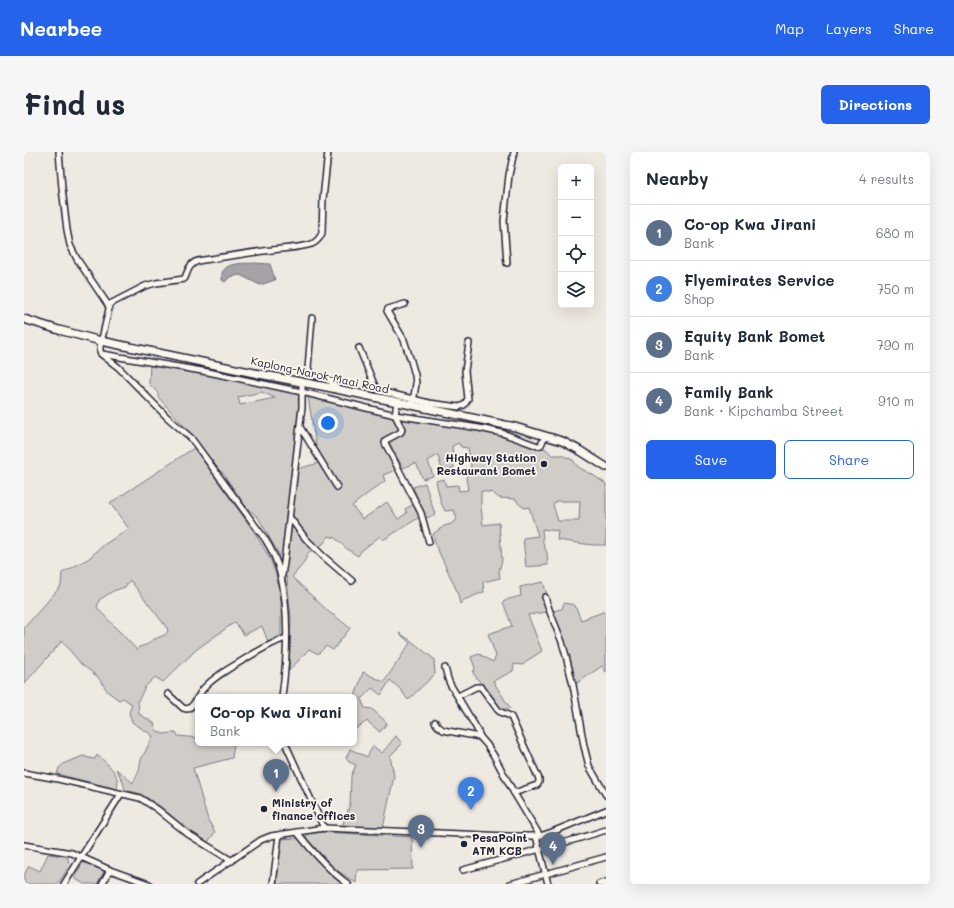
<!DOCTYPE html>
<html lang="en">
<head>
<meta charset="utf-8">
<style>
	body { margin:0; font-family:Mali,sans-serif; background:#f6f6f7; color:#1f2937 }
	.controls { position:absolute; right:12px; top:12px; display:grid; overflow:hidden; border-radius:6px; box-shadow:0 4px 16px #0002 }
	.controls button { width:36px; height:36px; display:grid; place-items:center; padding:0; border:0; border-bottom:1px solid #e0e1e3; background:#fff; color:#1f2937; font:20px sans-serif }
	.you { position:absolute; left:304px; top:271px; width:14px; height:14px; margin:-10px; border:3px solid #fff; border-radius:50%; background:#1a73e8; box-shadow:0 0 0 6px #1a73e833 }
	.badge { display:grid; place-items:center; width:26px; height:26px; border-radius:50%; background:#2563eb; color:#fff; font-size:13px; font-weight:700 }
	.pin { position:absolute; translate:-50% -33px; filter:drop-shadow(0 1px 2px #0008) }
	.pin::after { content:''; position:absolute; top:21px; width:14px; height:12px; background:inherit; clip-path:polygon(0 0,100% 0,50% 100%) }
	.popup { position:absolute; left:171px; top:542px; width:162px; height:52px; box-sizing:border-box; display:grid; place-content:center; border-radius:6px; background:#fff; filter:drop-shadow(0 1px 3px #0005); font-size:13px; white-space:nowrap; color:#747a83 }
	.popup b { font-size:15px; color:#1f2937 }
	.popup::after { content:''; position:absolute; left:50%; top:100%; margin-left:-8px; border:8px solid transparent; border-top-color:#fff }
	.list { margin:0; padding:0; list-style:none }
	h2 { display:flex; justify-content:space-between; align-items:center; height:52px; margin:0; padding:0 16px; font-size:17px }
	h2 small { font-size:13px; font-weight:400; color:#747a83 }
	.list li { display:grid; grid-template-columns:26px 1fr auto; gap:12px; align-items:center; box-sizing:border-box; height:56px; padding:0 16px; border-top:1px solid #e0e1e3 }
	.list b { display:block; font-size:15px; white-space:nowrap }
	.list p { margin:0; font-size:13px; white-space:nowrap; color:#747a83 }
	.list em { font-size:13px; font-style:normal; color:#747a83 }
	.actions { display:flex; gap:8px; padding:12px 16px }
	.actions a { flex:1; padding:9px 0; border:1px solid #2563eb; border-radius:6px; text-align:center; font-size:14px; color:#2563eb }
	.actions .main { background:#2563eb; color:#fff }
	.icon { flex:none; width:22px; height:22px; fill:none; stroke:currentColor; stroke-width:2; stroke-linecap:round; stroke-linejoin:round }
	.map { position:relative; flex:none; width:582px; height:732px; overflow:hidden; border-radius:6px }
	header { display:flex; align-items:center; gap:24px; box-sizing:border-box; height:56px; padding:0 20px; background:#2563eb; color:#fff }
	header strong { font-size:19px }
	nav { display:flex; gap:22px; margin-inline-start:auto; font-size:14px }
	.intro { display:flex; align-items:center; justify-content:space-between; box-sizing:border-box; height:96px; padding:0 24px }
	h1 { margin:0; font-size:28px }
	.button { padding:10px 18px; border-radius:6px; background:#2563eb; color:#fff; font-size:14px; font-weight:700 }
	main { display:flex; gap:24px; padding:0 24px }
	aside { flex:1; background:#fff; border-radius:6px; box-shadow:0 4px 16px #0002 }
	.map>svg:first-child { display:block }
	.green { fill:#d0cdc9; stroke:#797882; fill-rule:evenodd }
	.water { fill:#a6a3a7; stroke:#716f7c }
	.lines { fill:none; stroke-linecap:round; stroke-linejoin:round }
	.minor-casing { stroke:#22223b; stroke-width:8 }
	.highway-casing { stroke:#22223b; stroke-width:10 }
	.minor { stroke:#fbf7ec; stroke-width:5 }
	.highway { stroke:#fbf7ec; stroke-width:7 }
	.poi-dot { fill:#22223b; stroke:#fbf7ec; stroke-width:1.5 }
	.labels { text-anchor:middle; stroke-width:3.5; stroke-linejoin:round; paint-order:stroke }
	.street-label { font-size:11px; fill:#22223b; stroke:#fbf7ec }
	.poi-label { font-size:11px; font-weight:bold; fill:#22223b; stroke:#fbf7ec; text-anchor:start }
</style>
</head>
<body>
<header>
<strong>Nearbee</strong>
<nav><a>Map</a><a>Layers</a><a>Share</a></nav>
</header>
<div class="intro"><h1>Find us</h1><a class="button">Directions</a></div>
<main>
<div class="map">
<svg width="582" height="732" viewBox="0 0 582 732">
	<rect width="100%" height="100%" fill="#eeeae2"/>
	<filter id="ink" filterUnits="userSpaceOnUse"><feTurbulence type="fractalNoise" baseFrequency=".025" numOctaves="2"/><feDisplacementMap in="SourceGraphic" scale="8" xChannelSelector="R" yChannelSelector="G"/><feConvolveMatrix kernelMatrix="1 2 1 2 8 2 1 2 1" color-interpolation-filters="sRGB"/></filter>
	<g filter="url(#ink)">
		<g class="green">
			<path d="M 126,212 L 195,224 L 275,242 L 274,249 L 279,252 L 273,317 L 295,311 L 284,245 L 370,264 L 377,276 L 376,279 L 358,287 L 374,317 L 359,323 L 361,329 L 343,342 L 328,354 L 339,367 L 363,350 L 374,367 L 383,361 L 381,357 L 390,352 L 396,365 L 359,388 L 356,384 L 337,399 L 334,404 L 323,397 L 311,386 L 305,384 L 299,392 L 285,400 L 279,412 L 268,425 L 306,461 L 311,464 L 326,476 L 309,498 L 302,494 L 294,502 L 285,497 L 265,519 L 267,465 L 263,428 L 257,406 L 234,365 L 223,356 L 198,320 L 192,317 L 163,277 L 134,245 L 134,241 L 125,232 ZM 238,240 L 251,246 L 216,253 L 214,245 Z"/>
			<path d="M 375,265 L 477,283 L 522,297 L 528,303 L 537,303 L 549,308 L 554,315 L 569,323 L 582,332 L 582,393 L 568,393 L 533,388 L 534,379 L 518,377 L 519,391 L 523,401 L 524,413 L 502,415 L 499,386 L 514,384 L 505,355 L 500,356 L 494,351 L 492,347 L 475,346 L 469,341 L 457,339 L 457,355 L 459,373 L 475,371 L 478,408 L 475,419 L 476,426 L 459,430 L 460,440 L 440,448 L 436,452 L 433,439 L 412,394 L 409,382 L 420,374 L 427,372 L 433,367 L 430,358 L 421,359 L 417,351 L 412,329 L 420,327 L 422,334 L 434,333 L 435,339 L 444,338 L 442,326 L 447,314 L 444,296 L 437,295 L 435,291 L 428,294 L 430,316 L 418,318 L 414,303 L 404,309 L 409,324 L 399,327 L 392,311 L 379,316 L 366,292 L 366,288 L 379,280 L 381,276 ZM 532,349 L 556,349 L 555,369 L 534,369 L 529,353 Z"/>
			<path d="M 170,296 L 231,381 L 247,409 L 252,423 L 257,448 L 257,485 L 244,490 L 238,474 L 220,483 L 211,470 L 173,497 L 139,530 L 131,525 L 121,535 L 114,549 L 115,562 L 130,571 L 132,578 L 139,582 L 152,580 L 154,584 L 174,586 L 174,591 L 210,591 L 208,606 L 169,616 L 184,668 L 191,680 L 184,690 L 171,684 L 140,657 L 125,647 L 114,641 L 101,638 L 99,630 L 92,617 L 109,631 L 115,619 L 117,608 L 129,584 L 108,570 L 105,561 L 108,552 L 99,546 L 95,548 L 84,540 L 74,525 L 57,512 L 38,489 L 0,532 L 0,476 L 37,434 L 38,421 L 64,407 L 81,392 L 105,377 L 86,351 ZM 106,428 L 143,476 L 144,479 L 141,483 L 128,488 L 122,493 L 115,495 L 113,498 L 73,456 L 75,448 L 89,439 L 101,435 Z"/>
			<path d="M 401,331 L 411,363 L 402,366 L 389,335 Z"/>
			<path d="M 519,430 L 528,459 L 538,457 L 540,451 L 551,453 L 557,468 L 582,459 L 582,520 L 578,514 L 552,532 L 539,484 L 529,459 L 504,463 L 518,499 L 504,508 L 499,513 L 490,512 L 489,519 L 469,529 L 486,556 L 477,558 L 449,521 L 451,516 L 447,505 L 455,502 L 469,510 L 472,504 L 464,482 L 488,474 L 479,450 L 485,447 L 497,444 L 496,435 Z"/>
			<path d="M 375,481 L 386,488 L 410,507 L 411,522 L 384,548 L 377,538 L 366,528 L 357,543 L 348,536 L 337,547 L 341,556 L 348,557 L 360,568 L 363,571 L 356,580 L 343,569 L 330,578 L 330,548 L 339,520 L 360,530 L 386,491 Z"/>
			<path d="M 372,584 L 378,592 L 366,604 L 370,624 L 359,676 L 318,674 L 326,653 L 327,624 L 332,613 L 325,610 L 322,606 L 326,597 L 343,605 L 349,594 L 358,601 Z"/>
			<path d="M 73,603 C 84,612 97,623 93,637 L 33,622 L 35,616 L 41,611 L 59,604 L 65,606 L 71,607 Z"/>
			<path d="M 300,680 L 388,685 L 389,717 L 333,718 L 332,731 L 311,717 L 283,687 L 282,682 Z"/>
			<path d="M 274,686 L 308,724 L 319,732 L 253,732 L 256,687 Z"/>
			<path d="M 24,702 L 40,704 L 44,706 C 47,716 39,724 33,732 L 0,732 L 0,723 L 5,714 L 16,719 Z"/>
			<path d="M 59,710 L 81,718 L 73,732 L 60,732 L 50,726 Z"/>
		</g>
		<path class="water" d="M 231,111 L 246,112 L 251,128 L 236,133 L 216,123 L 206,125 L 201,130 L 198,128 C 198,126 198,123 198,121 C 203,109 221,112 231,111 Z"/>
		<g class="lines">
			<defs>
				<g id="minor">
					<path d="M 35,0 L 38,36 L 43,78 L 46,93 L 53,107 L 84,153 L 85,157 L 76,195 L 76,199 L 77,202 L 94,215 L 143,265 L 167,286 L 241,387 C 248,398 253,409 256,421 C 266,459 263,507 258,545"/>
					<path d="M 483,111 L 480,69 L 485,23 L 490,0"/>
					<path d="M 381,152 L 364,157 L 363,159 L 380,188 L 387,209 L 391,223 L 392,232 L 389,250"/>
					<path d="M 84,153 L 121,134 L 132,131 L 160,127 L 161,126 C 164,118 166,111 174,109 C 199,105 223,101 248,98 C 261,96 276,96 288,92 C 294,89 296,86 298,81 L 299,47 L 304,0"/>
					<path d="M 288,166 L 284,216 C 287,225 296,224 304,228 C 309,230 311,233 314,237"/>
					<path d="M 335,196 L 352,237 L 356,239 L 405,251 L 435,255 L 440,253 L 444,247 L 441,219 L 445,191"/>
					<path d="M 78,202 L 184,220 L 278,240 L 371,263 L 455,276 L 478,281 L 514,294 L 517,293 L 521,284"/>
					<path d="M 373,250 L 371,263 L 378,277 L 377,280 L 362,288 L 361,291 L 390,347 L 397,361 L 405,390"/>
					<path d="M 276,275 L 313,335"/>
					<path d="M 266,366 L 282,387 L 299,404 L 328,429"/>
					<path d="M 258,423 L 260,411 L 278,255 L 278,230"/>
					<path d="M 521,445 L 526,460 L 538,490 L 542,504 L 549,533 L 560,594 L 565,614 L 582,643"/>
					<path d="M 421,516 L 424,527 L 426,532 L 453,577 L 456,585"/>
					<path d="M 144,542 L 159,556 L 163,557 C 171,555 174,542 180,536 C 191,524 206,516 221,507 C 234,499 247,491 262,486"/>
					<path d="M 434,544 L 452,535 L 457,535 L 474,558 C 477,562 483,561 487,565 L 515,627 L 515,630 L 513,633 L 490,641"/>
					<path d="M 411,570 L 414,574 L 419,578 L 456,585 L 463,593 L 470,604 L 490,641 L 516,684"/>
					<path d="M 261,591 L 300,676"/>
					<path d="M 0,621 L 34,627 L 116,646 L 133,657 L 164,682 L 208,709"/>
					<path d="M 273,680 C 288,699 304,718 324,732"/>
					<path d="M 512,684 L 524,732"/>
					<path d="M 0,693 L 48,701 L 86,718 L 125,732"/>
					<path d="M 439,718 L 553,687 L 582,678"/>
					<path d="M 40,732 L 97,642"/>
					<path d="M 78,732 L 86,718"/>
					<path d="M 173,732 L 237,688 L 247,684 L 300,676 L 484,684 L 516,684 L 528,680 L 582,658"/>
					<path d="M 249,732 L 255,683"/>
					<path d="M 486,732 L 582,705"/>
					<path d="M 575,732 L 582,730"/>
				</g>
				<path id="highway" d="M 0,167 L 35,178 L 77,189 L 235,222 L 303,235 L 491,275 L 538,289 L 555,298 L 582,315"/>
			</defs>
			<use href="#minor" class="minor-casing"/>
			<use href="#highway" class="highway-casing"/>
			<use href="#minor" class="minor"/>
			<use href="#highway" class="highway"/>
		</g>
	</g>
	<g class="poi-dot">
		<circle cx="520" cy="312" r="4"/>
		<circle cx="240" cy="657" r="4"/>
		<circle cx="440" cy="692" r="4"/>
	</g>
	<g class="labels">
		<g class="street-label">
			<text transform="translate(296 223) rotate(12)" y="4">Kaplong-Narok-Maai Road</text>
		</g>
		<g class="poi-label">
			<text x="512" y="310" text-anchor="end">Highway Station<tspan x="512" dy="13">Restaurant Bomet</tspan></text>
			<text x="248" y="655">Ministry of<tspan x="248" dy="13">finance offices</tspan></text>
			<text x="448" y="690">PesaPoint<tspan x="448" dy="13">ATM KCB</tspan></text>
		</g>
	</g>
</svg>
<div class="controls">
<button>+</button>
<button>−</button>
<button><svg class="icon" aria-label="locate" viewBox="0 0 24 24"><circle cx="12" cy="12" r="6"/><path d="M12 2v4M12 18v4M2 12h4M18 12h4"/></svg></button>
<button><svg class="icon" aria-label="layers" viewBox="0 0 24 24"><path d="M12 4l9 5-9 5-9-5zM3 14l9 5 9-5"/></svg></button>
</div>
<div class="you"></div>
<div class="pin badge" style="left:252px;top:640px;background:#5c6f8a">1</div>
<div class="popup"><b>Co-op Kwa Jirani</b>Bank</div>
<div class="pin badge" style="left:447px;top:658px;background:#3f7fe0">2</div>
<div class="pin badge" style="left:397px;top:696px;background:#5c6f8a">3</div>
<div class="pin badge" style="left:529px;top:713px;background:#5c6f8a">4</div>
</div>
<aside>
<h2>Nearby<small>4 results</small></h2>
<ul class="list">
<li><span class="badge" style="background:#5c6f8a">1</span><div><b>Co-op Kwa Jirani</b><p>Bank</p></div><em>680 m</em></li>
<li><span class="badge" style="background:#3f7fe0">2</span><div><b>Flyemirates Service</b><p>Shop</p></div><em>750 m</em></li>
<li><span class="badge" style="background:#5c6f8a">3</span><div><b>Equity Bank Bomet</b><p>Bank</p></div><em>790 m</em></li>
<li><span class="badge" style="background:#5c6f8a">4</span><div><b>Family Bank</b><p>Bank · Kipchamba Street</p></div><em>910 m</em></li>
</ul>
<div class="actions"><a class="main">Save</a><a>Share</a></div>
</aside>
</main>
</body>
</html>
